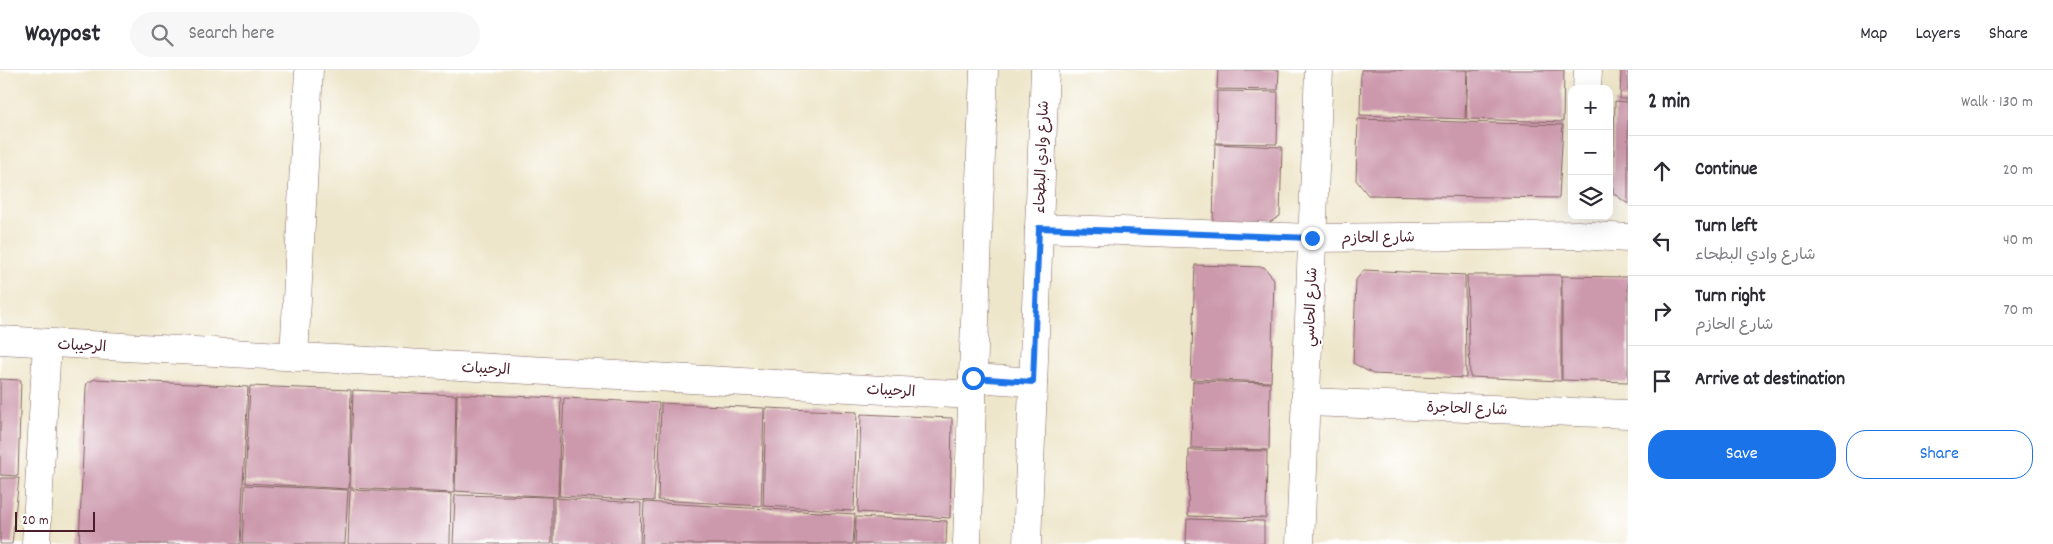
<!DOCTYPE html>
<html lang="en">
<head>
<meta charset="utf-8">
<style>
	body { margin:0; font-family:Dekko,"Playpen Sans Arabic",sans-serif; background:#f7f7f7; color:#2b2b33 }
	.controls { position:absolute; right:15px; top:15px; display:grid; overflow:hidden; border-radius:10px; box-shadow:0 5px 20px #0002 }
	.controls button { width:45px; height:45px; display:grid; place-items:center; padding:0; border:0; border-bottom:1px solid #e1e1e2; background:#fff; color:#2b2b33; font:25px sans-serif }
	.scale { position:absolute; left:15px; bottom:12px; width:80px; box-sizing:border-box; padding-left:5px; border:2px solid #4a1f2b; border-top:0; font-size:14px; line-height:18px; white-space:nowrap; color:#4a1f2b; -webkit-text-stroke:4px #fff; paint-order:stroke }
	.stop { position:absolute; width:15px; height:15px; margin:-11px; border:4px solid #1a73e8; border-radius:50%; background:#fff }
	.stop.end { background:#1a73e8; border-color:#fff; box-shadow:0 1px 5px #0008 }
	.list { margin:0; padding:0; list-style:none }
	h2 { display:flex; justify-content:space-between; align-items:center; height:65px; margin:0; padding:0 20px; font-size:21px }
	h2 small { font-size:16px; font-weight:400; color:#7c7c81 }
	.list li { display:grid; grid-template-columns:32px 1fr auto; gap:15px; align-items:center; box-sizing:border-box; height:70px; padding:0 20px; border-top:1px solid #e1e1e2 }
	.list b { display:block; font-size:19px; white-space:nowrap }
	.list p { margin:0; font-size:16px; white-space:nowrap; color:#7c7c81 }
	.list em { font-size:16px; font-style:normal; color:#7c7c81 }
	.actions { display:flex; gap:10px; padding:15px 20px }
	.actions a { flex:1; padding:11px 0; border:1px solid #1a73e8; border-radius:20px; text-align:center; font-size:18px; color:#1a73e8 }
	.actions .main { background:#1a73e8; color:#fff }
	.icon { flex:none; width:28px; height:28px; fill:none; stroke:currentColor; stroke-width:2; stroke-linecap:round; stroke-linejoin:round }
	.map { position:relative; flex:none; width:1628px; height:474px; overflow:hidden }
	header { display:flex; align-items:center; gap:30px; box-sizing:border-box; height:70px; padding:0 25px; background:#fff; border-bottom:1px solid #e1e1e2 }
	header strong { font-size:24px }
	nav { display:flex; gap:28px; margin-inline-start:auto; font-size:18px }
	.search { width:350px; height:45px; background:#f7f7f7; display:flex; align-items:center; gap:12px; box-sizing:border-box; padding:0 18px; border-radius:28px; color:#7c7c81; font-size:19px }
	main { display:flex }
	aside { flex:1; background:#fff }
	.map>svg:first-child { display:block }
	.building { fill:#cc99ac }
	.lines { fill:none; stroke-linecap:round; stroke-linejoin:round }
	.minor-casing { stroke:#836563; stroke-width:29 }
	.minor { stroke:#fff; stroke-width:28 }
	.route { stroke:#1a73e8; stroke-width:6 }
	.labels { text-anchor:middle; stroke-width:4; stroke-linejoin:round; paint-order:stroke }
	.street-label { font-size:15px; fill:#4a1f2b; stroke:#fff }
</style>
</head>
<body>
<header>
<strong>Waypost</strong>
<div class="search"><svg class="icon" aria-label="search" viewBox="0 0 24 24"><circle cx="10" cy="10" r="6"/><path d="M15 15l6 6"/></svg>Search here</div>
<nav><a>Map</a><a>Layers</a><a>Share</a></nav>
</header>
<main>
<div class="map">
<svg width="1628" height="474" viewBox="0 0 1628 474">
	<rect width="100%" height="100%" fill="#fff"/>
	<filter id="ink" filterUnits="userSpaceOnUse"><feTurbulence type="fractalNoise" baseFrequency=".02" numOctaves="2"/><feDisplacementMap in="SourceGraphic" scale="10" xChannelSelector="R" yChannelSelector="G"/><feConvolveMatrix kernelMatrix="1 2 1 2 8 2 1 2 1" color-interpolation-filters="sRGB"/></filter>
	<filter id="wash" filterUnits="userSpaceOnUse"><feTurbulence type="fractalNoise" baseFrequency=".0096" numOctaves="4" result="noise"/><feDisplacementMap in="SourceGraphic" scale="20" xChannelSelector="R" yChannelSelector="G"/><feGaussianBlur stdDeviation="1.12" result="paint"/><feColorMatrix in="noise" values="0 0 0 0 0 0 0 0 0 0 0 0 0 0 0 0 0 1.4 0 .05"/><feComposite in="paint" operator="in"/></filter>
	<g filter="url(#wash)">
		<rect width="100%" height="100%" fill="#eee6ca"/>
		<g id="blocks">
			<g class="building">
				<path d="M 1218,0 L 1279,0 L 1278,20 L 1217,19 Z"/>
				<path d="M 1361,0 L 1467,0 L 1465,49 L 1360,45 Z"/>
				<path d="M 1468,0 L 1564,0 L 1563,52 L 1466,49 Z"/>
				<path d="M 1621,0 L 1628,0 L 1628,29 L 1620,29 Z"/>
				<path d="M 1217,21 L 1278,22 L 1277,74 L 1216,73 Z"/>
				<path d="M 1615,31 L 1628,32 L 1628,134 L 1613,123 Z"/>
				<path d="M 1358,49 L 1563,55 L 1559,128 L 1368,125 L 1356,110 Z"/>
				<path d="M 1215,74 L 1282,77 L 1280,146 L 1263,156 L 1213,154 Z"/>
				<path d="M 1195,195 L 1264,197 L 1274,209 L 1271,312 L 1191,309 Z"/>
				<path d="M 1364,200 L 1465,205 L 1466,308 L 1373,304 L 1353,293 L 1356,210 Z"/>
				<path d="M 1467,205 L 1561,205 L 1561,311 L 1470,307 Z"/>
				<path d="M 1562,206 L 1628,207 L 1628,312 L 1562,310 Z"/>
				<path d="M 0,309 L 21,310 L 18,406 L 0,405 Z"/>
				<path d="M 95,309 L 248,317 L 240,474 L 79,474 L 86,318 L 87,313 Z"/>
				<path d="M 1193,311 L 1270,313 L 1269,380 L 1191,378 Z"/>
				<path d="M 250,316 L 351,320 L 349,419 L 245,413 Z"/>
				<path d="M 353,320 L 456,325 L 454,423 L 350,418 Z"/>
				<path d="M 457,324 L 561,328 L 558,427 L 455,421 Z"/>
				<path d="M 564,328 L 659,333 L 654,431 L 559,426 Z"/>
				<path d="M 661,333 L 764,338 L 761,436 L 658,430 Z"/>
				<path d="M 766,338 L 857,342 L 854,441 L 763,436 Z"/>
				<path d="M 861,344 L 952,348 L 950,448 L 858,442 Z"/>
				<path d="M 1189,380 L 1267,381 L 1266,448 L 1188,446 Z"/>
				<path d="M 0,408 L 19,408 L 12,474 L 0,474 Z"/>
				<path d="M 245,415 L 348,420 L 345,474 L 242,474 Z"/>
				<path d="M 350,420 L 451,424 L 450,474 L 348,474 Z"/>
				<path d="M 455,425 L 552,427 L 552,474 L 453,474 Z"/>
				<path d="M 554,428 L 641,433 L 640,474 L 554,474 Z"/>
				<path d="M 644,432 L 855,444 L 853,474 L 642,474 Z"/>
				<path d="M 856,447 L 947,451 L 946,474 L 855,474 Z"/>
				<path d="M 1187,449 L 1264,451 L 1264,474 L 1186,474 Z"/>
			</g>
		</g>
	</g>
	<g filter="url(#ink)">
		<use href="#blocks" fill-opacity="0" stroke="#836563" stroke-width="1"/>
		<g class="lines">
			<defs>
				<g id="minor">
					<path d="M 1587,19 L 1588,0"/>
					<path d="M 1039,158 L 1312,168 L 1578,165 L 1628,168"/>
					<path d="M 0,270 L 972,325"/>
					<path d="M 294,287 L 309,0"/>
					<path d="M 973,308 L 1033,312"/>
					<path d="M 1307,332 L 1628,344"/>
					<path d="M 36,474 L 47,273"/>
					<path d="M 967,474 L 984,0"/>
					<path d="M 1027,474 L 1045,0"/>
					<path d="M 1300,474 L 1319,0"/>
				</g>
			</defs>
			<use href="#minor" class="minor-casing"/>
			<use href="#minor" class="minor"/>
		</g>
	</g>
	<g class="lines" filter="url(#ink)">
		<path class="route" d="M 973,308 L 1033,312 L 1039,158 L 1312,168"/>
	</g>
	<g class="labels">
		<g class="street-label">
			<text transform="translate(1041 87) rotate(-88)" y="5">شارع وادي البطحاء</text>
			<text transform="translate(1378 167) rotate(-1)" y="5">شارع الحازم</text>
			<text transform="translate(1310 237) rotate(-88)" y="5">شارع الحاسي</text>
			<text transform="translate(82 275) rotate(3)" y="5">الرحيبات</text>
			<text transform="translate(486 298) rotate(3)" y="5">الرحيبات</text>
			<text transform="translate(891 320) rotate(3)" y="5">الرحيبات</text>
			<text transform="translate(1467 338) rotate(2)" y="5">شارع الحاجرة</text>
		</g>
	</g>
</svg>
<div class="controls">
<button>+</button>
<button>−</button>
<button><svg class="icon" aria-label="layers" viewBox="0 0 24 24"><path d="M12 4l9 5-9 5-9-5zM3 14l9 5 9-5"/></svg></button>
</div>
<div class="scale">20 m</div>
<div class="stop" style="left:973px;top:308px"></div>
<div class="stop end" style="left:1312px;top:168px"></div>
</div>
<aside>
<h2>2 min<small>Walk · 130 m</small></h2>
<ul class="list">
<li><svg class="icon" aria-label="ahead" viewBox="0 0 24 24"><path d="M12 20V5M6 11l6-6 6 6"/></svg><div><b>Continue</b></div><em>20 m</em></li>
<li><svg class="icon" aria-label="left" viewBox="0 0 24 24"><path d="M17 20v-9H6M10 6l-5 5 5 5"/></svg><div><b>Turn left</b><p>شارع وادي البطحاء</p></div><em>40 m</em></li>
<li><svg class="icon" aria-label="right" viewBox="0 0 24 24"><path d="M7 20v-9h11M14 6l5 5-5 5"/></svg><div><b>Turn right</b><p>شارع الحازم</p></div><em>70 m</em></li>
<li><svg class="icon" aria-label="arrive" viewBox="0 0 24 24"><path d="M6 21V4h12l-3 4 3 4H6"/></svg><div><b>Arrive at destination</b></div></li>
</ul>
<div class="actions"><a class="main">Save</a><a>Share</a></div>
</aside>
</main>
</body>
</html>
